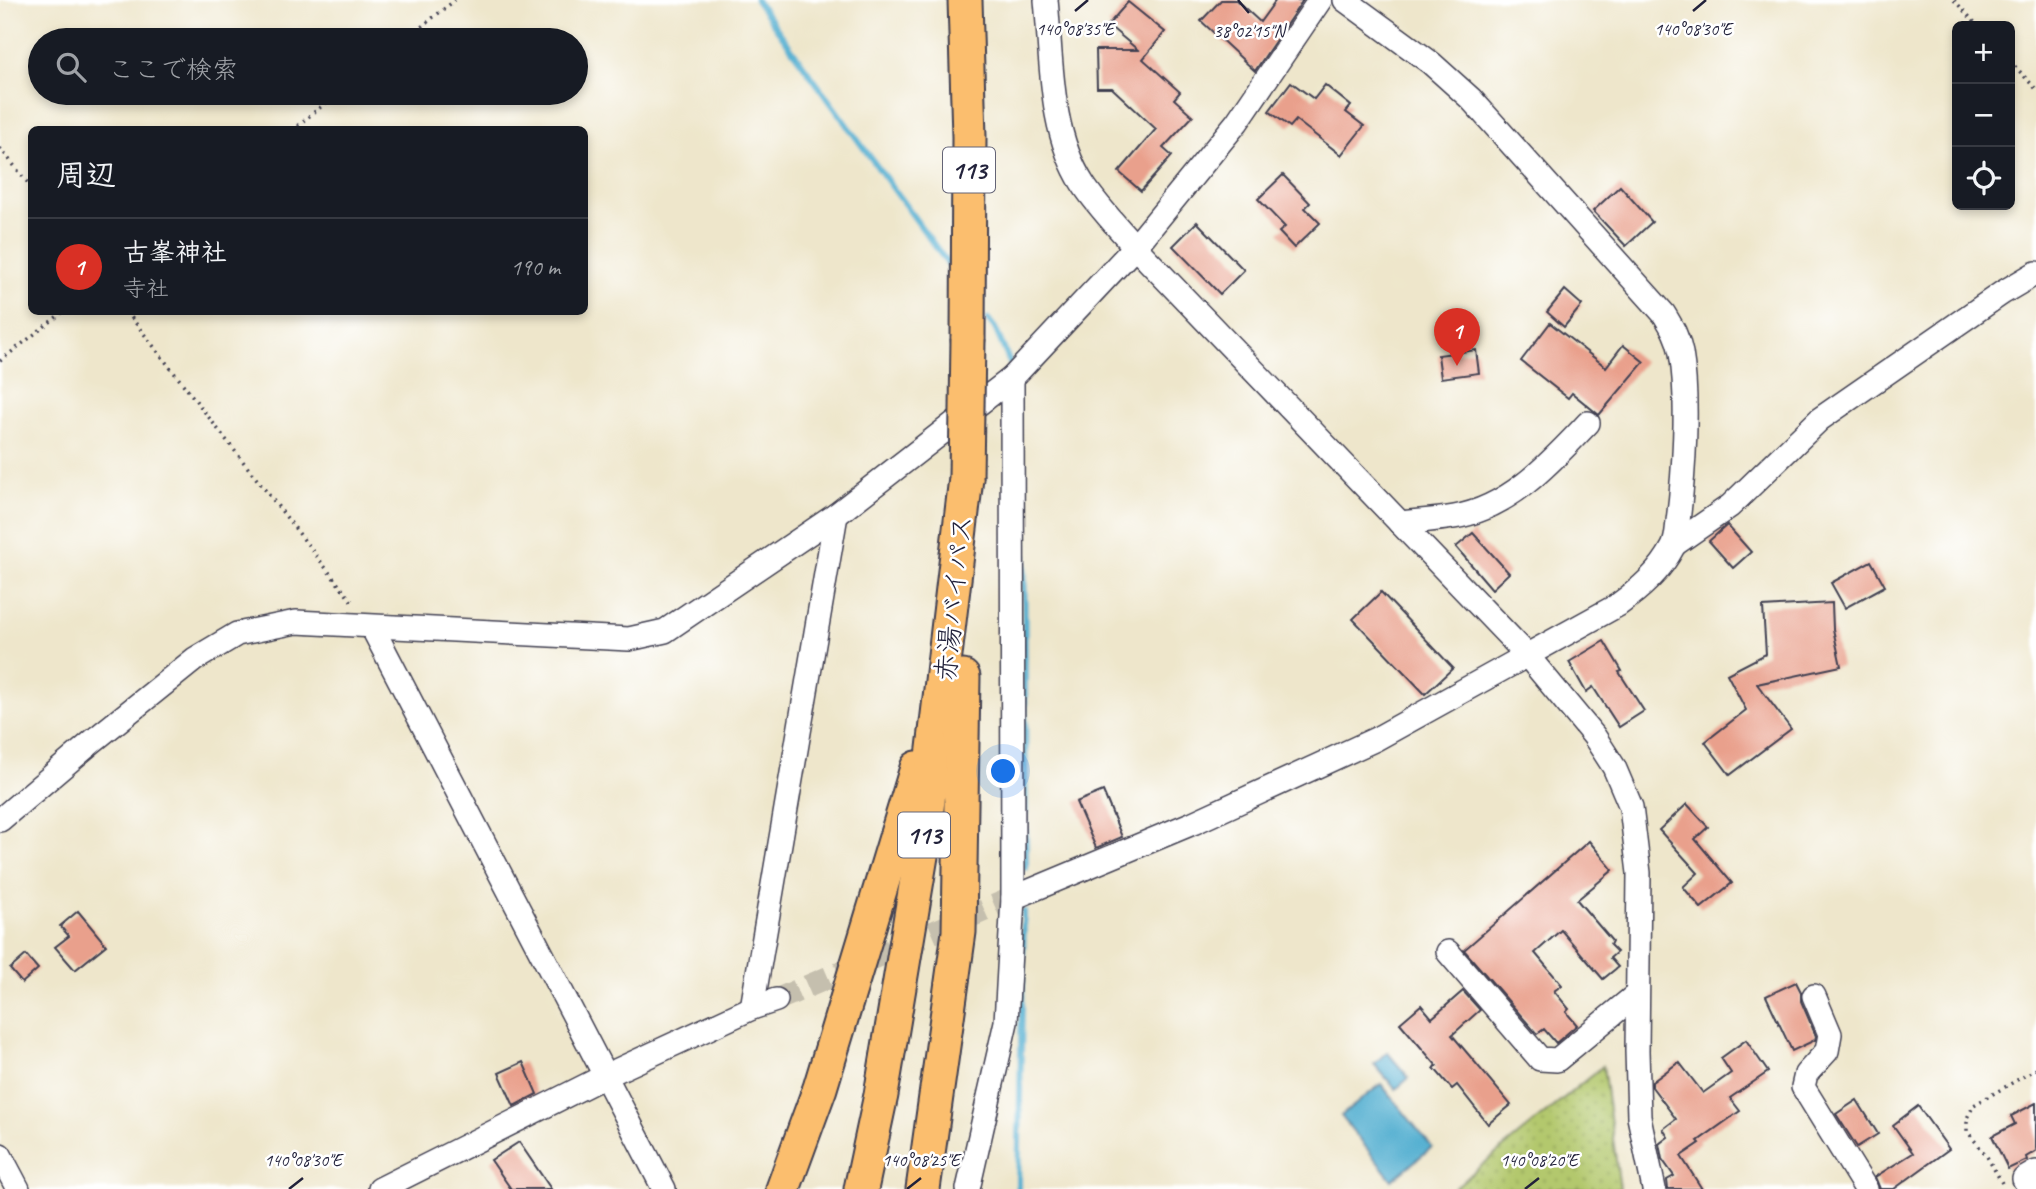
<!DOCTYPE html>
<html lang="ja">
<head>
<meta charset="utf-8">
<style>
	body { margin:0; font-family:Caveat,"Klee One",sans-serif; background:#20242c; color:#f1f3f6 }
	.controls { position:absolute; right:21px; top:21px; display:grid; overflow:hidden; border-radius:10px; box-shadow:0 4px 10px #0003 }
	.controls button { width:63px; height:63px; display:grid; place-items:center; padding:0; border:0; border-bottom:2px solid #363941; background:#171b24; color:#f1f3f6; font:35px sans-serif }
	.you { position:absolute; left:1004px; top:772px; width:24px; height:24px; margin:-18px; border:5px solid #fff; border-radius:50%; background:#1a73e8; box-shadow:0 0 0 10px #1a73e833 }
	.badge { display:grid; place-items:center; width:46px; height:46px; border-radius:50%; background:#d93025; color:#fff; font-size:23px; font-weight:700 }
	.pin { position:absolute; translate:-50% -58px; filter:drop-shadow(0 2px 4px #0008) }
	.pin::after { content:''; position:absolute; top:37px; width:24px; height:21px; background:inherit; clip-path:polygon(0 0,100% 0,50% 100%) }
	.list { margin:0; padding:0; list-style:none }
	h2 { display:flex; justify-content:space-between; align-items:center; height:91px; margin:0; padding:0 28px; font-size:30px }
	h2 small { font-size:23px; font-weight:400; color:#9ea1a6 }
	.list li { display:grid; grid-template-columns:46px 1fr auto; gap:21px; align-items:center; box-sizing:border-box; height:98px; padding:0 28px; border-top:2px solid #363941 }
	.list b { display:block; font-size:26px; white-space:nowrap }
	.list p { margin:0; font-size:23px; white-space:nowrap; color:#9ea1a6 }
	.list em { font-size:23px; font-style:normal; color:#9ea1a6 }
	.icon { flex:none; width:38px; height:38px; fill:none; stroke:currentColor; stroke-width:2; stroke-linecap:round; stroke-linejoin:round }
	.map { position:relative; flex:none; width:2036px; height:1189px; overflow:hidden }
	.search { position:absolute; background:#171b24; box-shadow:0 4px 10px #0003; left:28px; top:28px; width:560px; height:77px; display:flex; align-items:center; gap:18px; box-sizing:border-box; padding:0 24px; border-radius:38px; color:#9ea1a6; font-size:26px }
	.panel { position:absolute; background:#171b24; box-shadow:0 4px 10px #0003; left:28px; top:126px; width:560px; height:189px; border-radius:10px }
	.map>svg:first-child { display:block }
	.park { fill:url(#park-dots); stroke:#6a7554; stroke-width:2 }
	.water { fill:#52afd0; stroke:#3a6886; stroke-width:2 }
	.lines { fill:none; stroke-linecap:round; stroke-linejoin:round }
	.stream { stroke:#52afd0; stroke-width:6 }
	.building { fill:#e9a08c }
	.minor-tunnel { stroke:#c5bfae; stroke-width:23; stroke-dasharray:23 11; stroke-linecap:butt }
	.minor-casing { stroke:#413f51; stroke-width:26 }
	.highway-casing { stroke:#413f51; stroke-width:37 }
	.path { stroke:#413f51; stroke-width:3.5; stroke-dasharray:2 5; stroke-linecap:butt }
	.minor { stroke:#fff; stroke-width:23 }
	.highway { stroke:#fbbe6e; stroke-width:33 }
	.highway-bridge-casing { stroke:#413f51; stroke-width:37; stroke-linecap:butt }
	.highway-bridge { stroke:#fbbe6e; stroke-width:33 }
	.ticks { fill:none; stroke:#22223b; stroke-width:2.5 }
	.labels { text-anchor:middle; stroke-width:5; stroke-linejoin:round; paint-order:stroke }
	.shield { fill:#fff; stroke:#646476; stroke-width:2 }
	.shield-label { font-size:26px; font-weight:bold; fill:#22223b }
	.street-label { font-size:28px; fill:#22223b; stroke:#fff }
	.ticks-label { font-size:18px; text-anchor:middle; fill:#22223b; stroke:#fff; stroke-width:5; stroke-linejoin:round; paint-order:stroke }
</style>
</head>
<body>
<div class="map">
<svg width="2036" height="1189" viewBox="0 0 2036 1189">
	<defs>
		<pattern id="park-dots" width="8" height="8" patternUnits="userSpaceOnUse" patternTransform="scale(1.75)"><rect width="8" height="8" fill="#b3c86d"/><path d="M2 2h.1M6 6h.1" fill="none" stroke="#9aac5f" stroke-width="1.8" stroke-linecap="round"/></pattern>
	</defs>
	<rect width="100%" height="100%" fill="#fff"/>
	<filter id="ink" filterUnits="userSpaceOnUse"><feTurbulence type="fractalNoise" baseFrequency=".0143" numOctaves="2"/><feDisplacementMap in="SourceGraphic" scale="14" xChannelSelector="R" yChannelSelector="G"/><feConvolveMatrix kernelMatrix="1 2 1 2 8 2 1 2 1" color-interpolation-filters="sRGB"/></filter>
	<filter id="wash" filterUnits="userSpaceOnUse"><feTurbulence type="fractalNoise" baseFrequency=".00686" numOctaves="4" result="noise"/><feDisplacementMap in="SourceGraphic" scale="28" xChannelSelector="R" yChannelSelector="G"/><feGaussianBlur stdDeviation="1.57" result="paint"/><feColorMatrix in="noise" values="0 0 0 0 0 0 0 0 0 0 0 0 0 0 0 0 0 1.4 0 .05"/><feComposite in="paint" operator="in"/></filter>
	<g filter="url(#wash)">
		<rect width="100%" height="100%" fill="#eee6cb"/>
		<path class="park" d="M 1603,1066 L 1620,1189 L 1453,1189 Z"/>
		<g class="water">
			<path d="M 1387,1052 L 1409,1078 L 1396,1089 L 1374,1064 Z"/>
			<path d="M 1381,1084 L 1432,1147 L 1392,1180 L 1341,1116 Z"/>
		</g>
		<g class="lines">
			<g class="stream">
				<path d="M 756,0 L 948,264"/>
				<path d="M 988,319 L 995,328 L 1010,363"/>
				<path d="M 1024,514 L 1026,868"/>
				<path d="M 1018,1189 L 1024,912"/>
			</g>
		</g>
		<g id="blocks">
			<g class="building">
				<path d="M 1221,0 L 1236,0 L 1260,22 L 1276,0 L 1303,0 L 1255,71 L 1201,21 Z"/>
				<path d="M 1128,2 L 1165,32 L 1143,59 L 1180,92 L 1174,99 L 1193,116 L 1163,148 L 1172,156 L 1141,191 L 1119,172 L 1156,129 L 1112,88 L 1097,88 L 1096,50 L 1138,50 L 1108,25 Z"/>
				<path d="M 1291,82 L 1314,99 L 1325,85 L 1351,106 L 1346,112 L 1364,126 L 1341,155 L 1296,120 L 1290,127 L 1269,111 Z"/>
				<path d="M 1283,175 L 1310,203 L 1305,208 L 1320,223 L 1294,248 L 1279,232 L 1285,227 L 1258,199 Z"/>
				<path d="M 1620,186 L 1652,222 L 1626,246 L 1593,211 Z"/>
				<path d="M 1197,222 L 1244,270 L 1220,294 L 1173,246 Z"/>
				<path d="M 1565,290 L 1582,305 L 1564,327 L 1547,312 Z"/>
				<path d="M 1550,323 L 1606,367 L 1623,345 L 1644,362 L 1599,415 L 1572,393 L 1568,398 L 1521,361 Z"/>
				<path d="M 1476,350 L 1479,373 L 1441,378 L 1438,355 Z"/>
				<path d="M 1727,525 L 1751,552 L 1733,568 L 1709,541 Z"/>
				<path d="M 1473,533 L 1509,573 L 1492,589 L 1456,547 Z"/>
				<path d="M 1871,561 L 1885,586 L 1845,608 L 1831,583 Z"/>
				<path d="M 1381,592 L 1453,668 L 1425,694 L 1353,619 Z"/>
				<path d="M 1832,603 L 1833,629 L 1841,666 L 1757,684 L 1791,729 L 1730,775 L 1705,742 L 1746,710 L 1727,674 L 1766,654 L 1763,607 Z"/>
				<path d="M 1604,641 L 1622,671 L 1619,672 L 1644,711 L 1619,727 L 1593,687 L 1586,692 L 1569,662 Z"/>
				<path d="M 1103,791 L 1122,837 L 1096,848 L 1076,802 Z"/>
				<path d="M 1687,804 L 1708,827 L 1695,839 L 1732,883 L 1701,908 L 1683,887 L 1698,873 L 1659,830 Z"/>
				<path d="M 1589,841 L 1613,870 L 1577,900 L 1612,941 L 1610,945 L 1617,952 L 1610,958 L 1618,967 L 1603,979 L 1561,930 L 1535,953 L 1562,985 L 1554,991 L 1569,1009 L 1566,1012 L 1577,1025 L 1556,1043 L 1544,1029 L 1537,1034 L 1464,950 Z"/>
				<path d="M 78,911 L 106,945 L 75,970 L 55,947 L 69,936 L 60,926 Z"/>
				<path d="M 26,955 L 38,969 L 22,983 L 10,969 Z"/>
				<path d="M 1796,982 L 1801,992 L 1801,1001 L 1816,1036 L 1815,1040 L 1792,1051 L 1766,996 Z"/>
				<path d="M 1463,991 L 1480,1010 L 1452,1035 L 1511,1105 L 1488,1124 L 1457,1085 L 1452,1089 L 1434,1068 L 1437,1066 L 1400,1023 L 1421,1005 L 1432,1018 Z"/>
				<path d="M 1746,1040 L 1768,1072 L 1730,1098 L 1740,1111 L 1698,1141 L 1700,1143 L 1681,1156 L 1702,1189 L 1668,1189 L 1667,1180 L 1674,1176 L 1662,1159 L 1659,1144 L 1668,1137 L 1663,1129 L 1676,1119 L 1652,1087 L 1652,1082 L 1679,1062 L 1703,1093 L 1731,1073 L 1721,1058 Z"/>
				<path d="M 523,1062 L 537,1094 L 514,1106 L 499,1073 Z"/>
				<path d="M 1857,1100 L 1878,1134 L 1857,1147 L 1836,1114 Z"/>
				<path d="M 2036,1103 L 2036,1151 L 2026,1157 L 2027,1160 L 2008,1169 L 1992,1136 L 2015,1124 L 2011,1116 Z"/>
				<path d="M 1918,1106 L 1949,1149 L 1894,1189 L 1880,1189 L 1875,1177 L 1913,1153 L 1893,1125 Z"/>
				<path d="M 519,1142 L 551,1189 L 511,1189 L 491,1160 Z"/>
			</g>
		</g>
	</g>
	<g filter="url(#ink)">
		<use href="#blocks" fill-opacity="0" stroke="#413f51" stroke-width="2"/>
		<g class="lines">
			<path class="minor-tunnel" d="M 776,1000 L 1013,898"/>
			<defs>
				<g id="minor">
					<path d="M 1046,0 C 1052,61 1049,131 1083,184 C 1098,207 1118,227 1135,247 L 1526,654 L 1594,736 L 1614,767 L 1631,807 L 1639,873 L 1637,1051 L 1639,1117 L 1654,1189"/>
					<path d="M 1400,523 C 1418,521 1436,520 1454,517 C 1510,508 1551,462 1588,423"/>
					<path d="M 1675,544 L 1730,506 L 1820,419 L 2002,293 L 2036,273"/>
					<path d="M 372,627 L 664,1189"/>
					<path d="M 0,820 L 93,741 L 195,659 L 237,634 L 296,622 L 629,639 L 665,631 L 836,515 L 1012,378 L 1135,247 L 1237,122 L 1320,0"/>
					<path d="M 1013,898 L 1193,823 L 1376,739 L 1618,605 C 1640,589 1660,572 1673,547 C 1677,539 1677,529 1678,521 C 1684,474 1689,399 1681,353 C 1678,337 1672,327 1664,314 L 1471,99 L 1431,63 L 1345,0"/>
					<path d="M 1448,952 L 1540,1059 L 1557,1060 L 1637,994"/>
					<path d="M 1814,996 L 1830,1034 L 1827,1051 L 1806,1074 L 1803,1087 L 1866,1189"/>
					<path d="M 752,1008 L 836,515"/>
					<path d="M 0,1155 L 18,1189"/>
					<path d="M 2030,1188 L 2024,1179 L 2036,1172"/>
					<path d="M 380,1189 L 605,1076 L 752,1008 L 776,1000"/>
					<path d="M 968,1189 L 1006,1022 L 1013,898 L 1012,378"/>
				</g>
				<g id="highway">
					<path d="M 965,0 L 969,137 L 968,339"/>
					<path d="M 783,1189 L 820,1088 L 917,768"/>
					<path d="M 861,1189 L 881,1095 L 922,850 L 966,478"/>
					<path d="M 923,1189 L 959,932 L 963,677"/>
				</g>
			</defs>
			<use href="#minor" class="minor-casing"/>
			<use href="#highway" class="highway-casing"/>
			<g class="path">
				<path d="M 1954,0 L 1978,26"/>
				<path d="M 405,40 L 455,0"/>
				<path d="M 2010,61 L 2036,89"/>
				<path d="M 292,130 L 338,93"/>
				<path d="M 0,148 L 32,188"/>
				<path d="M 127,312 L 353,603"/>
				<path d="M 0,361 L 63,312"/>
				<path d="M 2002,1183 L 1986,1155 L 1967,1131 L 1967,1118 L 1974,1105 L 2036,1069"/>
			</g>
			<use href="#minor" class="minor"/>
			<use href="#highway" class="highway"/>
			<defs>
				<path id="highway-bridge" d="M 966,478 L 968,339"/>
			</defs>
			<use href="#highway-bridge" class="highway-bridge-casing"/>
			<use href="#highway-bridge" class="highway-bridge"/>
		</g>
	</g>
	<path class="ticks" d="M 1238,0 L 1249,13M 1075,11 L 1088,0M 1693,11 L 1706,0M 289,1189 L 303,1178M 907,1189 L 921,1178M 1525,1189 L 1539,1178"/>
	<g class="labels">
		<g class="shield">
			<rect x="943" y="147.5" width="52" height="45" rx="5"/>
			<rect x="898" y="812.5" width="52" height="45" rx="5"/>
		</g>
		<g class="shield-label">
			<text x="969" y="179">113</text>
			<text x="924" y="844">113</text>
		</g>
		<g class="street-label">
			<text transform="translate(953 598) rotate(-84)" y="10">赤湯バイパス</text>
		</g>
	</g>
	<g class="ticks-label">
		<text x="1075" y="35">140°08'35"E</text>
		<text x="1693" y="35">140°08'30"E</text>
		<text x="1249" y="37">38°02'15"N</text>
		<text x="303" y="1166">140°08'30"E</text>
		<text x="921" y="1166">140°08'25"E</text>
		<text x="1539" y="1166">140°08'20"E</text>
	</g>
</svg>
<div class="controls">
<button>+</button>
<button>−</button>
<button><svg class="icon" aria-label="locate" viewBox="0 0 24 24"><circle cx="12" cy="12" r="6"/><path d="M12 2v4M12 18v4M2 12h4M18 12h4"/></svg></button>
</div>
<div class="you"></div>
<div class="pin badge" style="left:1457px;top:366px">1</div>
<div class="search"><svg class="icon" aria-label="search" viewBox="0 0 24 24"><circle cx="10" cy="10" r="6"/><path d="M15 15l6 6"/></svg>ここで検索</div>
<section class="panel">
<h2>周辺<small></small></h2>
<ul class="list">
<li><span class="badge">1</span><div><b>古峯神社</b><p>寺社</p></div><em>190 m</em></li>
</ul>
</section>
</div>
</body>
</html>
